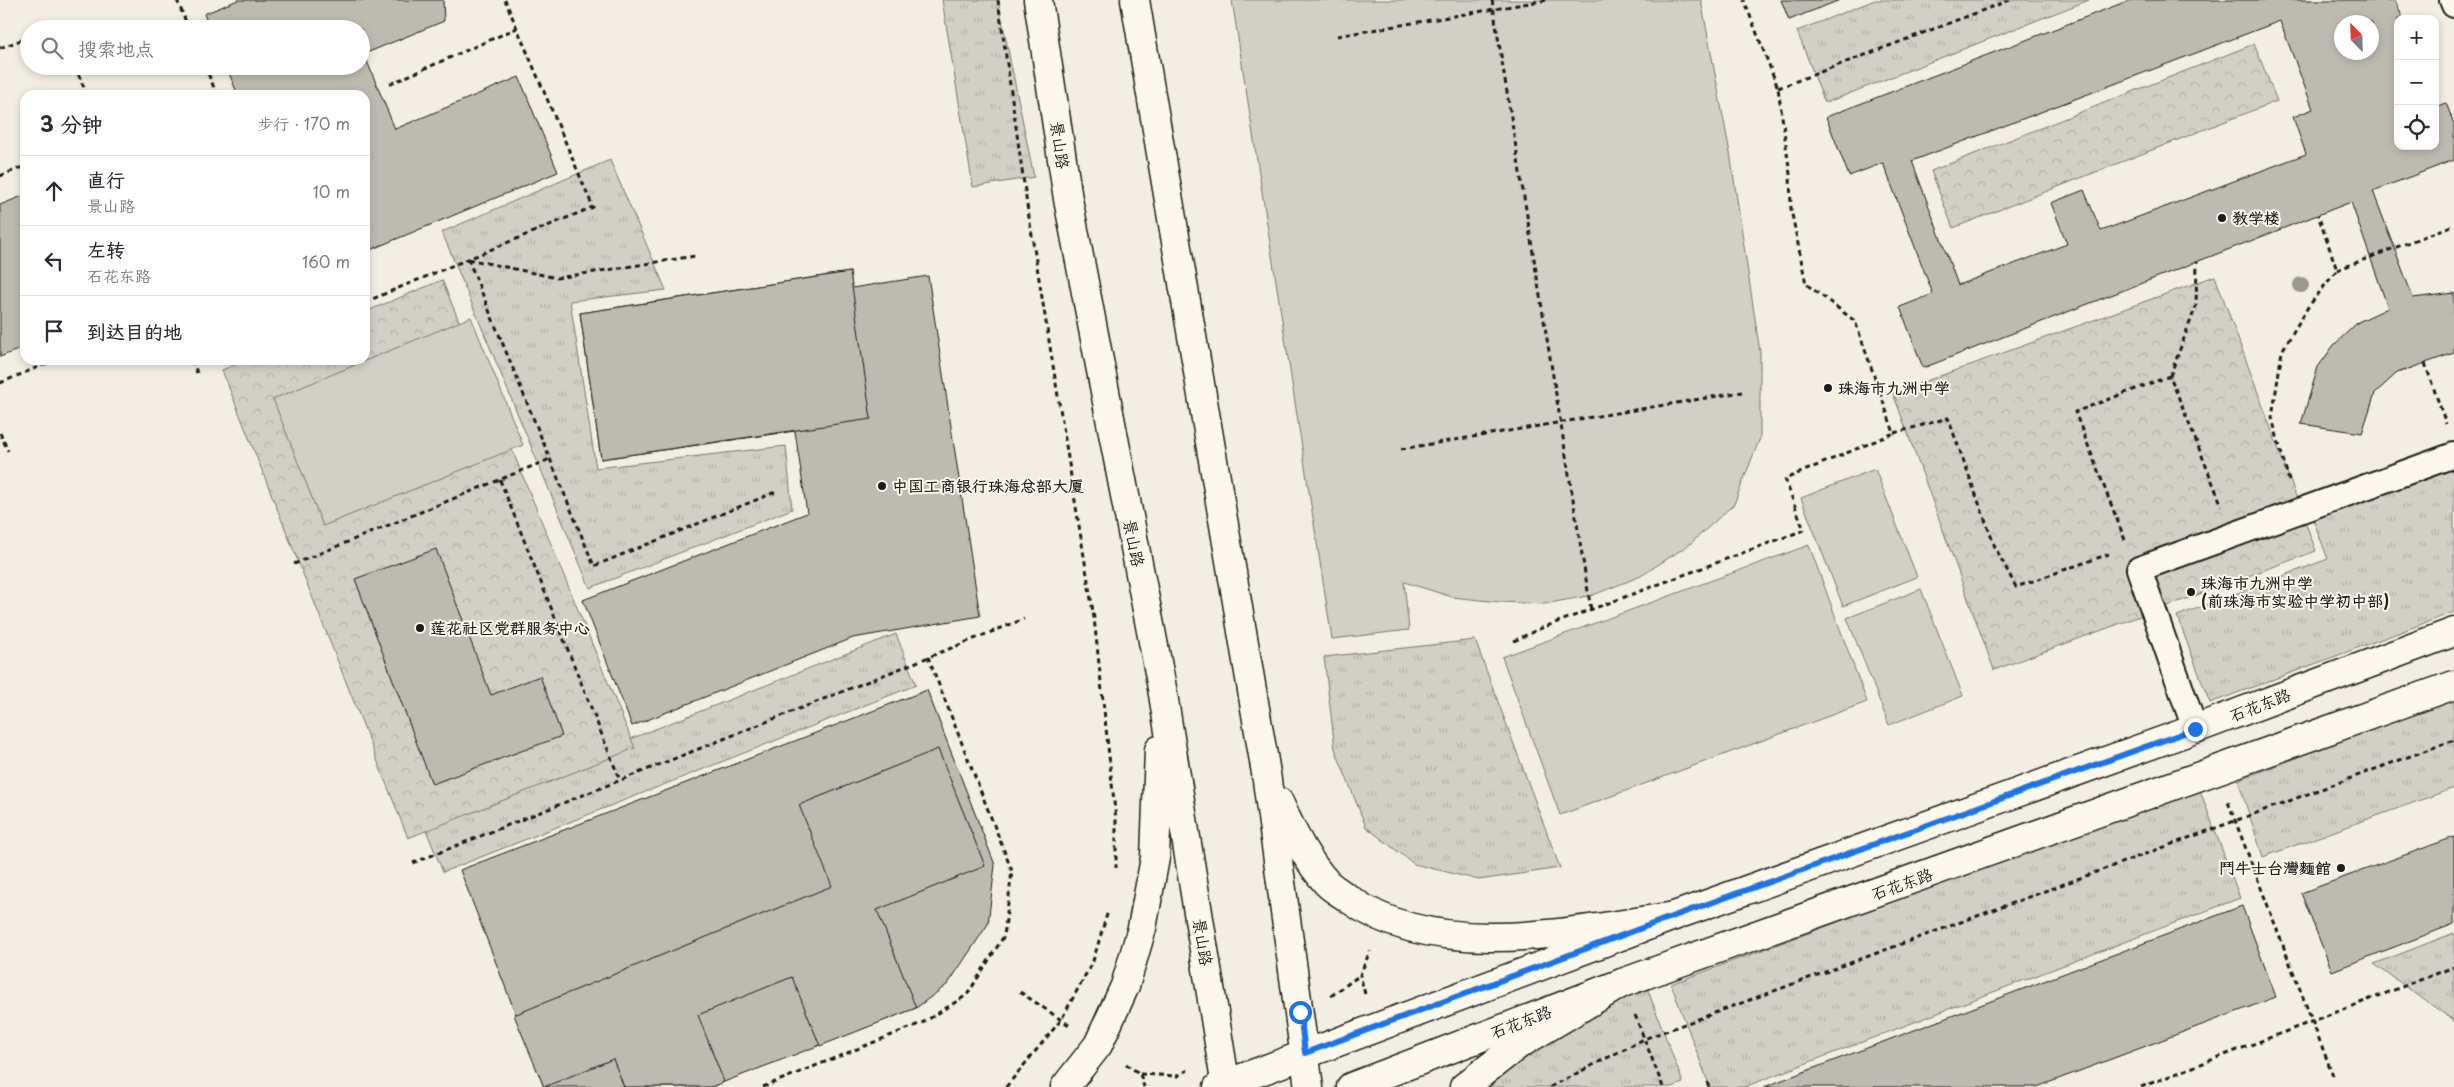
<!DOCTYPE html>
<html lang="zh">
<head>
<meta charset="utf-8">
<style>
	body { margin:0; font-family:"Playpen Sans","LXGW WenKai TC",sans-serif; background:#f7f7f7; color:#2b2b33 }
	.controls { position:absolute; right:15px; top:15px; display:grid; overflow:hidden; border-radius:10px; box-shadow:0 2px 8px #0003 }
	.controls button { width:45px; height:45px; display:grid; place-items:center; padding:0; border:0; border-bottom:1px solid #e1e1e2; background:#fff; color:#2b2b33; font:25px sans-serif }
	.compass { position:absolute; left:2334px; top:15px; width:45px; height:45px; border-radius:50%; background:#fff; box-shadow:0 2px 8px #0003; rotate:337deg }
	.stop { position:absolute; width:15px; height:15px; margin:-11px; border:4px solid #1a73e8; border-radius:50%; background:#fff }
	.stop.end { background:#1a73e8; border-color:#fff; box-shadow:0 1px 5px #0008 }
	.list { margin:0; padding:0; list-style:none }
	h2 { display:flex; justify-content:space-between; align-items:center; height:65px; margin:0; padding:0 20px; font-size:21px }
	h2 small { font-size:16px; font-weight:400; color:#7c7c81 }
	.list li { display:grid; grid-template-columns:32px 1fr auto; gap:15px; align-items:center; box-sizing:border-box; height:70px; padding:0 20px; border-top:1px solid #e1e1e2 }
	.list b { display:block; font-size:19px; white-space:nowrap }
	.list p { margin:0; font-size:16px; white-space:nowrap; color:#7c7c81 }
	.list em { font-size:16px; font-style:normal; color:#7c7c81 }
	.icon { flex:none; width:28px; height:28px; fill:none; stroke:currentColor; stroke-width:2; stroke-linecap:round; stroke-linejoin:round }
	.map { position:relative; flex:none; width:2454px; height:1087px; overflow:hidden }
	.search { position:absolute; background:#fff; box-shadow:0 2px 8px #0003; left:20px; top:20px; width:350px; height:55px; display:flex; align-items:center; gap:12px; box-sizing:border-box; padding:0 18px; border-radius:28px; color:#7c7c81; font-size:19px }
	.panel { position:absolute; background:#fff; box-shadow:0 2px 8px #0003; left:20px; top:90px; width:350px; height:275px; border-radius:15px }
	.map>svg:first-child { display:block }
	.grass { fill:url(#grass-tufts); stroke:#777671 }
	.park { fill:url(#park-crowns); stroke:#777671 }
	.pitch { fill:#d2cfc6; stroke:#777671 }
	.building { fill:#bdbab1; stroke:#1c1c1c; fill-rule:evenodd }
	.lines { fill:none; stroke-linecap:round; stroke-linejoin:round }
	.lane-casing { stroke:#1c1c1c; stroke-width:28 }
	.secondary-casing { stroke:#1c1c1c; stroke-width:31 }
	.primary-casing { stroke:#1c1c1c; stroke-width:31 }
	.path { stroke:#1c1c1c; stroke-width:3; stroke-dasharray:5 4; stroke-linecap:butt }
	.lane { stroke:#fbf7ec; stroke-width:24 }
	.secondary { stroke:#fbf7ec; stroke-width:28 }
	.primary { stroke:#fbf7ec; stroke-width:28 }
	.tree { fill:#9b9892 }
	.route { stroke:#1a73e8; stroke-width:6 }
	.poi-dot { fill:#1c1c1c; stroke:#fbf7ec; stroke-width:2 }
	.labels { text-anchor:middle; stroke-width:4; stroke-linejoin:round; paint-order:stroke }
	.street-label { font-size:16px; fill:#1c1c1c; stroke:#fbf7ec }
	.poi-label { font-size:16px; font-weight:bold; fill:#1c1c1c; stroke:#fbf7ec; text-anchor:start }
</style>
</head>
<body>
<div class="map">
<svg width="2454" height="1087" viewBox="0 0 2454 1087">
	<defs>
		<pattern id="grass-tufts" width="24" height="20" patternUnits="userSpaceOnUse" patternTransform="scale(1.25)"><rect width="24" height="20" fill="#d2cfc6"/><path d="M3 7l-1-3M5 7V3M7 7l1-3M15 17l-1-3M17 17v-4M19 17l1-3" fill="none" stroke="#b4b1aa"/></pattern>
		<pattern id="park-crowns" width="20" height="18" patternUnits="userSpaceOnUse" patternTransform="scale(1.25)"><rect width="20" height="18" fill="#d2cfc6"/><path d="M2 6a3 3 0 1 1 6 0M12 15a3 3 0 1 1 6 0" fill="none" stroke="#b4b1aa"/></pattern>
	</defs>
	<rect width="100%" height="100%" fill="#f2eee4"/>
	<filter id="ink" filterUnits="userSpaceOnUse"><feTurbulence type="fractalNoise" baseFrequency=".02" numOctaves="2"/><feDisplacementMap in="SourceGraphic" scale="10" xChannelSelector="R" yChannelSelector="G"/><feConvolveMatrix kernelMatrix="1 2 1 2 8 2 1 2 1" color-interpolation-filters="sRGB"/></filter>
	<g filter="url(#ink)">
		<g class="grass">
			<path d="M 942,0 L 998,0 L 1034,177 L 973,187 Z"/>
			<path d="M 1875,0 L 2089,0 L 1825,103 L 1797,31 Z"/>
			<path d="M 610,160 L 666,290 L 570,301 L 596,468 L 786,446 L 792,509 L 590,588 L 442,232 Z"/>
			<path d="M 2454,464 L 2454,612 L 2210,703 L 2177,616 L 2328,559 L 2312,517 Z"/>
			<path d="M 896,634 L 916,685 L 443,872 L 416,805 L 625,741 Z"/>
			<path d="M 1475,640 L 1560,868 L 1479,880 L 1414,864 L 1366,827 L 1335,749 L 1324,657 Z"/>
			<path d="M 2454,699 L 2454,788 L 2263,857 L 2238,780 Z"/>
			<path d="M 2199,788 L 2240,898 L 1744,1087 L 1710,1087 L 1671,984 Z"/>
			<path d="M 2454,933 L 2454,1021 L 2374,964 Z"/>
			<path d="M 1647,988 L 1683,1083 L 1672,1087 L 1482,1087 L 1520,1056 L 1626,995 Z"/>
		</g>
		<g class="park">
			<path d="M 2254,44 L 2277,101 L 1953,228 L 1931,171 Z"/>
			<path d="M 2215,276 L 2316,551 L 1994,670 L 1893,393 Z"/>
			<path d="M 442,280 L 635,748 L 408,838 L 222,370 L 247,360 L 365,360 L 365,312 Z"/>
		</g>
		<g class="pitch">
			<path d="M 1232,0 L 1701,0 L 1730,153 L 1760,352 L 1760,438 L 1734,504 L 1690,544 L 1641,576 L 1593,595 L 1544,604 L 1500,602 L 1452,597 L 1404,582 L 1409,630 L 1332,639 Z"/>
			<path d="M 471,317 L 523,445 L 323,526 L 273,399 Z"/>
			<path d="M 1875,469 L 1917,577 L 1843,606 L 1801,498 Z"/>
			<path d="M 1809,545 L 1867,702 L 1560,815 L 1502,657 Z"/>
			<path d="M 1921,589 L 1963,696 L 1889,725 L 1847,618 Z"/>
		</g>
		<g class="building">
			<path d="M 238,0 L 443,0 L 444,21 L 364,54 L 395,129 L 519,77 L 558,172 L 365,252 L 365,95 L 238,95 L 226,66 L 361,66 L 361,29 L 210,29 L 204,14 Z"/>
			<path d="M 1781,0 L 1840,0 L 1789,20 Z"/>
			<path d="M 2130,0 L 2395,0 L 2403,19 L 2398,19 L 2398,146 L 2435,146 L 2435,102 L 2437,107 L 2446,103 L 2454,124 L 2454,160 L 2373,191 L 2413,298 L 2454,293 L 2454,353 L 2397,373 L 2375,393 L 2362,433 L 2301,424 L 2318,367 L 2334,345 L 2358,322 L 2388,308 L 2351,202 L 1923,368 L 1900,307 L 1933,294 L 1883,163 L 1849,176 L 1826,117 ZM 2280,21 L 2313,109 L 2293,117 L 2306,154 L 2101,231 L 2084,190 L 2051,203 L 2067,244 L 1958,285 L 1912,161 ZM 2342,22 L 2372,22 L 2372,52 L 2342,52 Z"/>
			<path d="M 25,195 L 25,347 L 0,357 L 0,205 Z"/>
			<path d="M 850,272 L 852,288 L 928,276 L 980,616 L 853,638 L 632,726 L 583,600 L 807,513 L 795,431 L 601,459 L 580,313 Z"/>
			<path d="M 850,272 L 871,419 L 601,459 L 580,313 Z"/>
			<path d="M 436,549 L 491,695 L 540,676 L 562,736 L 432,784 L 355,579 Z"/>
			<path d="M 927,690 L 995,865 L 988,924 L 948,984 L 916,1008 L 711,1087 L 544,1087 L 460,870 Z"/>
			<path d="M 938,749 L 985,866 L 877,910 L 916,1008 L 820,1046 L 792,977 L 698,1015 L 724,1082 L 711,1087 L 624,1087 L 613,1059 L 544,1087 L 514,1015 L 832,886 L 799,805 Z"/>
			<path d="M 2454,837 L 2454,924 L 2332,971 L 2301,893 Z"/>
			<path d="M 2242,906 L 2276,997 L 2037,1087 L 1764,1087 Z"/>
		</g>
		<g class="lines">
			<defs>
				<g id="lane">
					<path d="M 2452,0 L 2454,5"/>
					<path d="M 2195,729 L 2139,569 L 2454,455"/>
				</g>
				<g id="secondary">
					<path d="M 1218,1087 L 1674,916 L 2195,729 L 2454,632"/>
					<path d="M 1351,1087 L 1622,983 L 2454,685"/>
				</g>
				<g id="primary">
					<path d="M 1038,0 L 1068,199 L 1162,688 L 1226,1087"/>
					<path d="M 1135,0 L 1266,773 L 1309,1087"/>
					<path d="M 1279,802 C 1291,830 1306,860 1327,883 C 1333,889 1342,894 1349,899 C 1436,962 1575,931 1674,916"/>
					<path d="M 1065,1087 L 1098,1045 L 1125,986 L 1142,928 L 1155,858 L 1159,750"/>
					<path d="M 1464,1087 L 1518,1045 L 1622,983"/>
				</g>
			</defs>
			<use href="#lane" class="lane-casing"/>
			<use href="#secondary" class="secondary-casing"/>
			<use href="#primary" class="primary-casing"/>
			<g class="path">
				<path d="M 177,0 L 189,29"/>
				<path d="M 998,0 L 1027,205 L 1094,618 L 1116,820 L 1116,868"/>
				<path d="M 1492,0 L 1591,610"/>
				<path d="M 48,29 L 59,24 L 60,29"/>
				<path d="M 1337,36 L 1547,0"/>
				<path d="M 0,48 L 29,37"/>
				<path d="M 75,66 L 87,95"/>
				<path d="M 205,66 L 217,95"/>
				<path d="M 390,84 L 517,28"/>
				<path d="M 1778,88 L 2010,0"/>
				<path d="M 0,176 L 25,166"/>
				<path d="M 468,259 L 594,566 L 778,491"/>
				<path d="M 468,259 L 557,278 L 695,256"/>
				<path d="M 2337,270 L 2454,225"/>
				<path d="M 365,302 L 593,207 L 505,0"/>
				<path d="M 192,360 L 197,373"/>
				<path d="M 2425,363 L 2446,424"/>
				<path d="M 2170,376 L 2196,306 L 2197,262"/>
				<path d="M 0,383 L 55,360"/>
				<path d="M 0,433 L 8,451"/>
				<path d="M 1894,433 L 1948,418 L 1995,547 L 2016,587 L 2109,554"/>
				<path d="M 1401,449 L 1742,392"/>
				<path d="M 500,480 L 620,780"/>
				<path d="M 2289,481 L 2272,418 L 2282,351 L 2308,307 L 2337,270 L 2318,215"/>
				<path d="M 2125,540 L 2075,412 L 2170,376 L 2222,506"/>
				<path d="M 294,564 L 550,459"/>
				<path d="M 1514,641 L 1539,629 L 1804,530 L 1785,479 L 1894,433 L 1855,321 L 1806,284 L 1791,209 L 1790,174 L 1778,88 L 1744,0"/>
				<path d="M 2228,802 L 2334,1078"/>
				<path d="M 413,863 L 1024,619"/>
				<path d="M 1020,992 L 1069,1025"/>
				<path d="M 1365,994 L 1360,975 L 1370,951"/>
				<path d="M 1331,996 L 1360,975"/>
				<path d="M 1635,1015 L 1663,1087"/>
				<path d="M 1126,1064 L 1140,1074 L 1144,1087"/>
				<path d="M 1140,1074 L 1177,1076 L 1188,1070"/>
				<path d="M 1707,1082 L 1709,1087"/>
				<path d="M 763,1087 L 924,1022 L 967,995 L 1004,936 L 1012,871 L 928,657"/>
				<path d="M 1006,1087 L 1061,1020 L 1093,961 L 1108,911"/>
				<path d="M 1550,1087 L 1644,1039 L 2454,740"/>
				<path d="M 2141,1087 L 2454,967"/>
			</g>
			<use href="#lane" class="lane"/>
			<use href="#secondary" class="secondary"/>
			<use href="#primary" class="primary"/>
		</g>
		<circle class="tree" cx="2301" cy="285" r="8"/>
	</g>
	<g class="lines" filter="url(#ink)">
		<path class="route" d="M 1300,1012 L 1305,1053 L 1674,916 L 2195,729"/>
	</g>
	<g class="poi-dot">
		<circle cx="2222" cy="218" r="5"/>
		<circle cx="1828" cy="388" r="5"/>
		<circle cx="882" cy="486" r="5"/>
		<circle cx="2191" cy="592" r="5"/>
		<circle cx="420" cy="628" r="5"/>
		<circle cx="2341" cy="868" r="5"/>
	</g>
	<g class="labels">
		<g class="street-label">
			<text transform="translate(1060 145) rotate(82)" y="6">景山路</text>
			<text transform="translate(1134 543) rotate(79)" y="6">景山路</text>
			<text transform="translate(2260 705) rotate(-21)" y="6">石花东路</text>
			<text transform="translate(1902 884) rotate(-20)" y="6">石花东路</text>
			<text transform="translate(1203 942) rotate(81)" y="6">景山路</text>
			<text transform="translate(1521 1022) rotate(-21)" y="6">石花东路</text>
		</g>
		<g class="poi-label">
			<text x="2232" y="224">教学楼</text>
			<text x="1838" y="394">珠海市九洲中学</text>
			<text x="892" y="492">中国工商银行珠海总部大厦</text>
			<text x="2201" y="589">珠海市九洲中学<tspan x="2201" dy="18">(前珠海市实验中学初中部)</tspan></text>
			<text x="430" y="634">莲花社区党群服务中心</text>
			<text x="2331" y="874" text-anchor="end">鬥牛士台灣麵館</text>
		</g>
	</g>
</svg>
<div class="controls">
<button>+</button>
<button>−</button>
<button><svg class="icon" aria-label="locate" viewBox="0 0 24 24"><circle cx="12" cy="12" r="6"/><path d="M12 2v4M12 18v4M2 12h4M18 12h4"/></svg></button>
</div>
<svg class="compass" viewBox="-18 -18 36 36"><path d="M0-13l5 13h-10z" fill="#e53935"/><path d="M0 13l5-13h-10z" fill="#7c7c81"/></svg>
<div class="stop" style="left:1300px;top:1012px"></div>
<div class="stop end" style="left:2195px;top:729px"></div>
<div class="search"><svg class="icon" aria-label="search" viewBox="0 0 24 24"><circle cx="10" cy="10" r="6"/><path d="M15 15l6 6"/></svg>搜索地点</div>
<section class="panel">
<h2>3 分钟<small>步行 · 170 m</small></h2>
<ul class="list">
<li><svg class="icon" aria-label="ahead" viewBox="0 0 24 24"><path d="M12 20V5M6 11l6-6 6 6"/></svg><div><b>直行</b><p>景山路</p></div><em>10 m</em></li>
<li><svg class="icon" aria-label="left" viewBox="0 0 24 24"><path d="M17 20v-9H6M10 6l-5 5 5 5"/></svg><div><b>左转</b><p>石花东路</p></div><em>160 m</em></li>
<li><svg class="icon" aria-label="arrive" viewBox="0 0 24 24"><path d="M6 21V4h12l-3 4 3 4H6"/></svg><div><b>到达目的地</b></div></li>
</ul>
</section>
</div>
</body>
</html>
